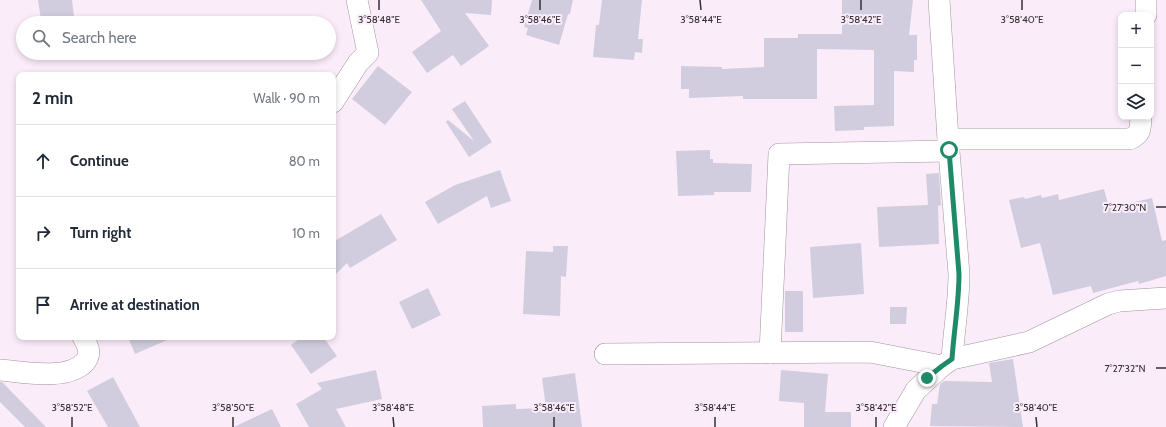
<!DOCTYPE html>
<html lang="en">
<head>
<meta charset="utf-8">
<style>
	body { margin:0; font-family:Cabin,sans-serif; background:#f2f2f3; color:#1f2937 }
	.controls { position:absolute; right:12px; top:12px; display:grid; overflow:hidden; border-radius:8px; box-shadow:0 2px 6px #0003 }
	.controls button { width:36px; height:36px; display:grid; place-items:center; padding:0; border:0; border-bottom:1px solid #e0e1e3; background:#fff; color:#1f2937; font:20px sans-serif }
	.stop { position:absolute; width:12px; height:12px; margin:-9px; border:3px solid #1e8a68; border-radius:50%; background:#fff }
	.stop.end { background:#1e8a68; border-color:#fff; box-shadow:0 1px 4px #0008 }
	.list { margin:0; padding:0; list-style:none }
	h2 { display:flex; justify-content:space-between; align-items:center; height:52px; margin:0; padding:0 16px; font-size:17px }
	h2 small { font-size:13px; font-weight:400; color:#747a83 }
	.list li { display:grid; grid-template-columns:26px 1fr auto; gap:12px; align-items:center; box-sizing:border-box; height:72px; padding:0 16px; border-top:1px solid #e0e1e3 }
	.list b { display:block; font-size:15px; white-space:nowrap }
	.list em { font-size:13px; font-style:normal; color:#747a83 }
	.icon { flex:none; width:22px; height:22px; fill:none; stroke:currentColor; stroke-width:2; stroke-linecap:round; stroke-linejoin:round }
	.map { position:relative; flex:none; width:1166px; height:427px; overflow:hidden }
	.search { position:absolute; background:#fff; box-shadow:0 2px 6px #0003; left:16px; top:16px; width:320px; height:44px; display:flex; align-items:center; gap:10px; box-sizing:border-box; padding:0 14px; border-radius:22px; color:#747a83; font-size:15px }
	.panel { position:absolute; background:#fff; box-shadow:0 2px 6px #0003; left:16px; top:72px; width:320px; height:268px; border-radius:8px }
	.map>svg:first-child { display:block }
	.building { fill:#d1cdde }
	.lines { fill:none; stroke-linecap:round; stroke-linejoin:round }
	.street-casing { stroke:#a0939f; stroke-width:22 }
	.street { stroke:#fff; stroke-width:21 }
	.route { stroke:#1e8a68; stroke-width:5 }
	.ticks { fill:none; stroke:#353035; stroke-width:1.5 }
	.ticks-label { font-size:10px; text-anchor:middle; fill:#353035; stroke:#fbecfa; stroke-width:4; stroke-linejoin:round; paint-order:stroke }
</style>
</head>
<body>
<div class="map">
<svg width="1166" height="427" viewBox="0 0 1166 427">
	<rect width="100%" height="100%" fill="#fbecfa"/>
	<g class="building">
		<path d="M 38,0 L 72,0 L 74,16 L 41,20 Z"/>
		<path d="M 421,0 L 492,0 L 491,15 L 465,13 L 489,46 L 461,66 L 453,55 L 427,73 L 412,52 L 441,31 Z"/>
		<path d="M 532,0 L 573,0 L 570,14 L 568,14 L 559,45 L 526,35 L 528,28 L 524,27 Z"/>
		<path d="M 602,0 L 642,0 L 638,39 L 643,39 L 642,53 L 635,52 L 634,60 L 593,57 L 596,25 L 599,25 Z"/>
		<path d="M 842,0 L 913,0 L 909,35 L 917,35 L 917,60 L 914,60 L 914,72 L 894,71 L 894,126 L 864,127 L 864,130 L 835,131 L 834,106 L 874,105 L 874,50 L 817,49 L 817,99 L 743,99 L 743,96 L 689,98 L 689,89 L 681,89 L 681,66 L 722,67 L 722,69 L 764,67 L 764,38 L 798,38 L 798,34 L 842,34 Z"/>
		<path d="M 378,66 L 412,92 L 385,125 L 352,99 Z"/>
		<path d="M 465,101 L 492,142 L 469,157 L 446,122 L 448,120 L 474,141 L 452,109 Z"/>
		<path d="M 710,150 L 710,159 L 713,159 L 713,163 L 752,164 L 751,192 L 714,192 L 714,195 L 678,196 L 676,151 Z"/>
		<path d="M 500,170 L 511,201 L 491,208 L 487,196 L 438,224 L 425,202 L 455,185 Z"/>
		<path d="M 939,173 L 941,205 L 938,206 L 939,244 L 879,247 L 877,207 L 928,205 L 926,174 Z"/>
		<path d="M 1104,189 L 1109,208 L 1152,198 L 1162,241 L 1166,240 L 1166,276 L 1139,284 L 1138,281 L 1093,293 L 1091,286 L 1053,295 L 1040,243 L 1021,248 L 1009,200 L 1024,197 L 1025,199 L 1041,195 L 1042,198 L 1058,194 L 1059,200 Z"/>
		<path d="M 381,214 L 397,240 L 350,268 L 347,263 L 333,277 L 333,242 Z"/>
		<path d="M 861,243 L 864,294 L 813,298 L 810,247 Z"/>
		<path d="M 553,246 L 568,246 L 566,277 L 561,276 L 560,316 L 523,314 L 526,251 L 553,252 Z"/>
		<path d="M 428,288 L 441,315 L 412,329 L 399,302 Z"/>
		<rect x="785" y="291" width="18" height="41"/>
		<path d="M 890,307 L 907,307 L 906,324 L 890,324 Z"/>
		<path d="M 128,337 L 174,337 L 135,354 Z"/>
		<path d="M 302,337 L 323,337 L 337,356 L 311,374 L 291,345 Z"/>
		<path d="M 1013,359 L 1023,427 L 930,426 L 932,404 L 937,404 L 940,384 L 944,381 L 992,382 L 989,363 Z"/>
		<path d="M 376,370 L 382,399 L 336,409 L 346,427 L 309,427 L 296,404 L 322,389 L 317,383 Z"/>
		<path d="M 781,370 L 828,374 L 825,412 L 851,412 L 851,427 L 804,427 L 804,403 L 779,401 Z"/>
		<path d="M 575,373 L 582,427 L 483,427 L 482,406 L 516,404 L 516,409 L 546,408 L 542,378 Z"/>
		<path d="M 113,377 L 140,427 L 108,427 L 87,391 Z"/>
		<path d="M 0,382 L 2,382 L 46,427 L 25,427 L 0,402 Z"/>
		<path d="M 272,409 L 281,427 L 234,427 Z"/>
	</g>
	<g class="lines">
		<defs>
			<g id="street">
				<path d="M 939,0 L 948,139 L 959,274 C 959,302 954,330 952,359"/>
				<path d="M 1146,15 L 1146,0"/>
				<path d="M 333,102 L 358,63 L 368,53 L 357,0"/>
				<path d="M 948,139 L 1130,139 C 1142,133 1140,129 1141,117"/>
				<path d="M 770,353 L 779,154 L 949,151"/>
				<path d="M 605,354 L 870,352 L 942,366"/>
				<path d="M 0,370 C 23,372 68,381 85,362 C 92,353 88,346 83,337"/>
				<path d="M 894,427 L 916,390 L 942,366 L 952,359 L 1029,342 L 1108,304 L 1119,301 L 1166,298"/>
			</g>
		</defs>
		<use href="#street" class="street-casing"/>
		<use href="#street" class="street"/>
	</g>
	<g class="lines">
		<path class="route" d="M 927,378 L 942,366 L 952,359 C 954,330 959,302 959,274 L 949,150"/>
	</g>
	<path class="ticks" d="M 379,0 L 379,10M 540,0 L 540,10M 700,0 L 701,10M 861,0 L 861,10M 1022,0 L 1022,10M 1156,207 L 1166,207M 1156,368 L 1166,368M 72,417 L 72,427M 233,417 L 233,427M 393,417 L 394,427M 554,417 L 554,427M 715,417 L 715,427M 876,417 L 876,427M 1036,417 L 1037,427"/>
	<g class="ticks-label">
		<text x="379" y="23">3°58'48"E</text>
		<text x="540" y="23">3°58'46"E</text>
		<text x="701" y="23">3°58'44"E</text>
		<text x="861" y="23">3°58'42"E</text>
		<text x="1022" y="23">3°58'40"E</text>
		<text x="1125" y="211">7°27'30"N</text>
		<text x="1125" y="372">7°27'32"N</text>
		<text x="72" y="411">3°58'52"E</text>
		<text x="233" y="411">3°58'50"E</text>
		<text x="393" y="411">3°58'48"E</text>
		<text x="554" y="411">3°58'46"E</text>
		<text x="715" y="411">3°58'44"E</text>
		<text x="876" y="411">3°58'42"E</text>
		<text x="1036" y="411">3°58'40"E</text>
	</g>
</svg>
<div class="controls">
<button>+</button>
<button>−</button>
<button><svg class="icon" aria-label="layers" viewBox="0 0 24 24"><path d="M12 4l9 5-9 5-9-5zM3 14l9 5 9-5"/></svg></button>
</div>
<div class="stop" style="left:949px;top:150px"></div>
<div class="stop end" style="left:927px;top:378px"></div>
<div class="search"><svg class="icon" aria-label="search" viewBox="0 0 24 24"><circle cx="10" cy="10" r="6"/><path d="M15 15l6 6"/></svg>Search here</div>
<section class="panel">
<h2>2 min<small>Walk · 90 m</small></h2>
<ul class="list">
<li><svg class="icon" aria-label="ahead" viewBox="0 0 24 24"><path d="M12 20V5M6 11l6-6 6 6"/></svg><div><b>Continue</b></div><em>80 m</em></li>
<li><svg class="icon" aria-label="right" viewBox="0 0 24 24"><path d="M7 20v-9h11M14 6l5 5-5 5"/></svg><div><b>Turn right</b></div><em>10 m</em></li>
<li><svg class="icon" aria-label="arrive" viewBox="0 0 24 24"><path d="M6 21V4h12l-3 4 3 4H6"/></svg><div><b>Arrive at destination</b></div></li>
</ul>
</section>
</div>
</body>
</html>
